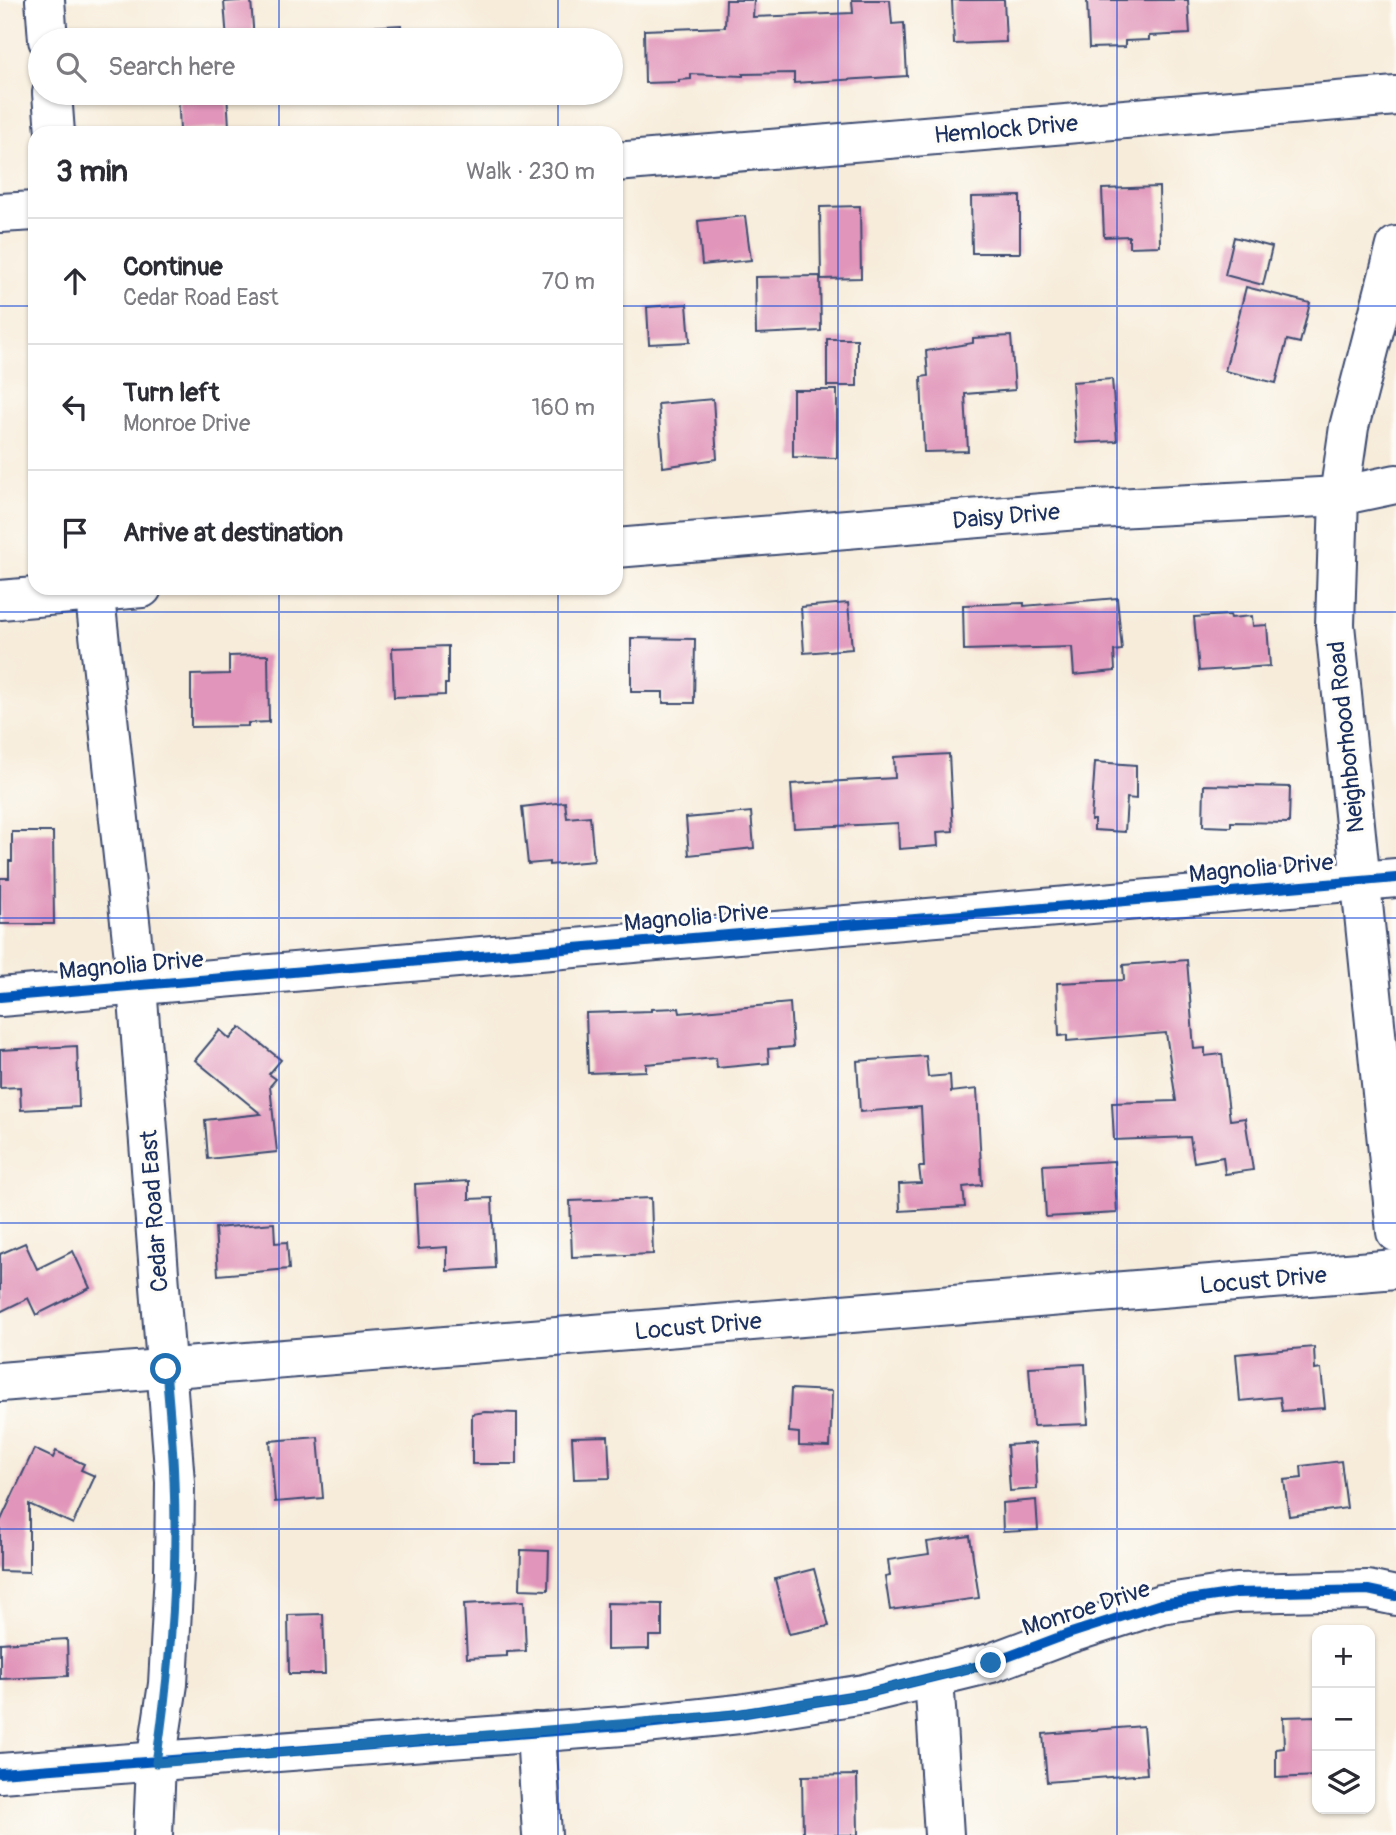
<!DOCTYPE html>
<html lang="en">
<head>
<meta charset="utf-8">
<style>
	body { margin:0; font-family:Pangolin,sans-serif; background:#f7f7f7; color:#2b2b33 }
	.controls { position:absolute; right:21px; bottom:21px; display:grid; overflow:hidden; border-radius:14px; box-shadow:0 2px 5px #0004 }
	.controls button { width:63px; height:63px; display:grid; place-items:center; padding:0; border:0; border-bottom:2px solid #e1e1e2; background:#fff; color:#2b2b33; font:35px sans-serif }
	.stop { position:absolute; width:21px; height:21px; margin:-16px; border:5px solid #1f6fb2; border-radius:50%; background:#fff }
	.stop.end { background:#1f6fb2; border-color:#fff; box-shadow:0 2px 7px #0008 }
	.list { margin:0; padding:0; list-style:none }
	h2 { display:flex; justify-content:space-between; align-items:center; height:91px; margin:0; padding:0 28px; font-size:30px }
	h2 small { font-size:23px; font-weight:400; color:#7c7c81 }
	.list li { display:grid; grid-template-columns:46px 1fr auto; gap:21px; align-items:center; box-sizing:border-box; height:126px; padding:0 28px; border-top:2px solid #e1e1e2 }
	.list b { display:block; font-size:26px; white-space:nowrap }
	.list p { margin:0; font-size:23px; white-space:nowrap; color:#7c7c81 }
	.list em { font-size:23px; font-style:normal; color:#7c7c81 }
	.icon { flex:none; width:38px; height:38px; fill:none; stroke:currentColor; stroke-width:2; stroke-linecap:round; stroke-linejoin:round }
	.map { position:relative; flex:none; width:1396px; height:1835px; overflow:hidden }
	.search { position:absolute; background:#fff; box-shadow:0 2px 5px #0004; left:28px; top:28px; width:595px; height:77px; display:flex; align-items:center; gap:18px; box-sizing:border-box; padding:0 24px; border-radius:38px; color:#7c7c81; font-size:26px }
	.panel { position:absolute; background:#fff; box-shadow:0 2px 5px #0004; left:28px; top:126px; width:595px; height:469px; border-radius:21px }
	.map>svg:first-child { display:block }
	.building { fill:#e195ba }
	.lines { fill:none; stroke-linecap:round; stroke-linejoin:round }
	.minor-casing { stroke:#3c4b71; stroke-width:42 }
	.minor { stroke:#fff; stroke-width:38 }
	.cycleway-casing { stroke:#fdfcf7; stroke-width:15 }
	.cycleway { stroke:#0057b8; stroke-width:10 }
	.route { stroke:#1f6fb2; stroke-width:9 }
	.grid { fill:none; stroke:#1d4ed8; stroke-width:2; stroke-opacity:0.55 }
	.labels { text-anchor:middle; stroke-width:6; stroke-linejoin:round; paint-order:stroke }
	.street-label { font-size:24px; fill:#1b2f5e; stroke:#fdfcf7 }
</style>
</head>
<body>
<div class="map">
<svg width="1396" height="1835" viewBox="0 0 1396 1835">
	<rect width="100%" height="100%" fill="#fdfcf7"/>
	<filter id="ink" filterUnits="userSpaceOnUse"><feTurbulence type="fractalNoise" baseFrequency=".0143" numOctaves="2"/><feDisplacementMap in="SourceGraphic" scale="14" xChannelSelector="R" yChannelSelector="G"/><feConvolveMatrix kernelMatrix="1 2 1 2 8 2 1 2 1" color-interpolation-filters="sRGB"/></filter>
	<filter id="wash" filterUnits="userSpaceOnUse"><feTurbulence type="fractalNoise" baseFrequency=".00686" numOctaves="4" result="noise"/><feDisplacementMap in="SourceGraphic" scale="28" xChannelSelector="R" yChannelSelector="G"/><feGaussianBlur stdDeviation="1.57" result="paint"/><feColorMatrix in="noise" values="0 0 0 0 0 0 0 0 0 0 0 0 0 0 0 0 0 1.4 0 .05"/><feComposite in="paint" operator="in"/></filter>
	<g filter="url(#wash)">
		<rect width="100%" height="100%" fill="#f7ecda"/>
		<g id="blocks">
			<g class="building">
				<path d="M 251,0 L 254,40 L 227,40 L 224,2 Z"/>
				<path d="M 726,0 L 754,0 L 753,17 L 853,13 L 852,0 L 890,0 L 892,24 L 904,23 L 907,76 L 794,83 L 794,73 L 743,74 L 743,76 L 691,74 L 691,79 L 679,80 L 679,82 L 645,83 L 644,30 L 725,27 Z"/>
				<path d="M 952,0 L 1004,0 L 1006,42 L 954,44 Z"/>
				<path d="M 1087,0 L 1188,0 L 1190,34 L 1149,36 L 1149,40 L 1125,41 L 1125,47 L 1089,48 Z"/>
				<path d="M 401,25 L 402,40 L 352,40 L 351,34 L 367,33 L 367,27 Z"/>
				<path d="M 178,93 L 227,93 L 229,127 L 180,130 Z"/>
				<path d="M 355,93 L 407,93 L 407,96 L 356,99 Z"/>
				<path d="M 1159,187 L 1160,246 L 1129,247 L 1129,236 L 1104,237 L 1102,189 Z"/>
				<path d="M 1020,196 L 1020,253 L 972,253 L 971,197 Z"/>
				<path d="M 860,206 L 861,278 L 821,279 L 820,207 Z"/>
				<path d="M 745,216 L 751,260 L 702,265 L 698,221 Z"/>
				<path d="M 1234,237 L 1272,247 L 1263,285 L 1225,275 Z"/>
				<path d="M 820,276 L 821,331 L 756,334 L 755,277 Z"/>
				<path d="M 1246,287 L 1310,303 L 1300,343 L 1287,340 L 1276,383 L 1225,371 Z"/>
				<path d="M 687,304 L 690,342 L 649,344 L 647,307 Z"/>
				<path d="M 1011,336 L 1015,390 L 965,394 L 968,451 L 924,452 L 921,377 L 928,376 L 926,351 L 973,343 L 973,338 Z"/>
				<rect x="827" y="339" width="30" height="47"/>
				<path d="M 1112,379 L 1117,441 L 1076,443 L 1072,382 Z"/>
				<path d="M 793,390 L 837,390 L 837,458 L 793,457 Z"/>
				<path d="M 713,399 L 717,459 L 663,467 L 658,404 Z"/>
				<path d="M 1117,598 L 1122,650 L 1114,651 L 1115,671 L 1074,675 L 1072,647 L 964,650 L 963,605 L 1024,603 L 1024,606 Z"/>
				<path d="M 848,603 L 852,649 L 804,653 L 801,607 Z"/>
				<path d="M 1230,615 L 1231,618 L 1252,616 L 1253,626 L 1267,625 L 1270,666 L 1199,671 L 1194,617 Z"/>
				<path d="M 631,638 L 695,639 L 694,703 L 663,703 L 663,692 L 631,692 Z"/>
				<path d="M 448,646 L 448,684 L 445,684 L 445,695 L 394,697 L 392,648 Z"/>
				<path d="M 268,655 L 269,722 L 248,723 L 248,726 L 191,727 L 191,675 L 229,674 L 229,656 Z"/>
				<path d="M 949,754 L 953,831 L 937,832 L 938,846 L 899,849 L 898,823 L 794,828 L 791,784 L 895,778 L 894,757 Z"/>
				<path d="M 1095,762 L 1136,765 L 1136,799 L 1127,798 L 1125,832 L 1094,830 L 1094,820 L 1091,820 Z"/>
				<path d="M 1204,785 L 1290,787 L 1289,823 L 1231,822 L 1231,827 L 1203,826 Z"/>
				<path d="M 565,802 L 567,818 L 590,816 L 594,861 L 549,865 L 549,862 L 528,864 L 522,807 Z"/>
				<path d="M 751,812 L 754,848 L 689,855 L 686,818 Z"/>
				<path d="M 12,832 L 53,832 L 54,924 L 0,924 L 0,878 L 9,878 L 9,861 L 12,861 Z"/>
				<path d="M 1187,960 L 1194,1049 L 1205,1048 L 1205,1056 L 1222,1054 L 1230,1120 L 1245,1118 L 1253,1170 L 1225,1174 L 1223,1157 L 1194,1162 L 1190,1137 L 1114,1140 L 1112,1103 L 1176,1101 L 1166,1033 L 1067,1041 L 1067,1035 L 1059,1036 L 1057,983 L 1124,980 L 1123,965 Z"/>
				<path d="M 790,1003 L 793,1047 L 768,1049 L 769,1063 L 717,1068 L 716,1058 L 646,1064 L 646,1071 L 588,1073 L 586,1013 L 651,1011 L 651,1009 L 679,1008 L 680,1013 Z"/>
				<path d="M 240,1027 L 281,1060 L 269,1074 L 276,1079 L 270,1086 L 277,1152 L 208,1159 L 205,1120 L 261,1114 L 195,1060 L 220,1030 L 230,1039 Z"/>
				<path d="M 77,1046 L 79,1107 L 21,1110 L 20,1087 L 0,1088 L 0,1050 Z"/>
				<path d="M 926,1056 L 928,1077 L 950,1075 L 951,1092 L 977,1089 L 982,1185 L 963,1187 L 965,1207 L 900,1211 L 899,1184 L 921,1183 L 919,1167 L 924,1167 L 921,1107 L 860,1112 L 857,1061 Z"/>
				<path d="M 1114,1161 L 1117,1213 L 1046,1217 L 1043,1165 Z"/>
				<path d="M 469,1181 L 469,1199 L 492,1198 L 495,1268 L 447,1271 L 447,1247 L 418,1249 L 415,1184 Z"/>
				<path d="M 651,1198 L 653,1254 L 572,1257 L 570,1201 Z"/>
				<path d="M 274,1223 L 275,1243 L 287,1242 L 289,1269 L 218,1275 L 215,1228 Z"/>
				<path d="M 25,1243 L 37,1269 L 73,1251 L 90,1288 L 36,1315 L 28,1298 L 0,1312 L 0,1254 Z"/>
				<path d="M 1314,1347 L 1315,1370 L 1321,1369 L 1325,1408 L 1282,1411 L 1280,1397 L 1240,1401 L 1236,1354 Z"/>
				<path d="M 1085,1364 L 1088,1424 L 1033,1426 L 1029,1367 Z"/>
				<path d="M 791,1389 L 832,1391 L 830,1447 L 799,1446 L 799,1433 L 789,1432 Z"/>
				<path d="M 485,1412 L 517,1413 L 517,1464 L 472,1464 L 472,1414 Z"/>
				<path d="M 608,1436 L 610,1478 L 574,1479 L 572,1437 Z"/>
				<path d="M 318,1437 L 323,1498 L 275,1502 L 270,1441 Z"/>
				<path d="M 1035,1443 L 1037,1489 L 1010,1491 L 1007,1445 Z"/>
				<path d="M 34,1449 L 53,1458 L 56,1451 L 84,1464 L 81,1470 L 95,1476 L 73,1524 L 29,1504 L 29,1572 L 0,1571 L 0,1522 Z"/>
				<path d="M 1341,1461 L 1347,1508 L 1289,1516 L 1284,1480 L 1302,1478 L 1301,1466 Z"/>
				<path d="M 1036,1500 L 1038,1530 L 1003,1532 L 1002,1503 Z"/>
				<path d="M 970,1536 L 979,1598 L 890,1610 L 885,1577 L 890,1576 L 888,1560 L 929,1554 L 927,1542 Z"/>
				<path d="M 521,1550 L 549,1551 L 548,1590 L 520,1589 Z"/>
				<path d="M 814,1569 L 829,1626 L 789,1634 L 775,1579 Z"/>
				<path d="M 524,1601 L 526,1651 L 507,1652 L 507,1656 L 467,1658 L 464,1604 Z"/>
				<path d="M 607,1603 L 662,1604 L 662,1636 L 649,1636 L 649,1649 L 607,1650 Z"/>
				<path d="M 323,1614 L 325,1674 L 289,1674 L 288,1615 Z"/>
				<path d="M 67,1639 L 68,1676 L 0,1679 L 0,1643 Z"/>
				<path d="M 1317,1716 L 1317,1776 L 1276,1778 L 1276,1749 L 1284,1748 L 1283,1717 Z"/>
				<path d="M 1143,1726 L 1147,1774 L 1047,1782 L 1043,1734 Z"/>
				<path d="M 857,1775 L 858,1835 L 803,1835 L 802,1776 Z"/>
			</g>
		</g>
	</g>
	<g filter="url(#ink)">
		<use href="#blocks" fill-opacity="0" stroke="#3c4b71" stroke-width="2"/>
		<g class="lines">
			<defs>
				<g id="minor">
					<path d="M 45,0 L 48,40"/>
					<path d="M 52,93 L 55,133"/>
					<path d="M 616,162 L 1396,96"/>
					<path d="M 0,213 L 35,211"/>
					<path d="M 1396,246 L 1349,427 L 1339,496 L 1335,625 L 1396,1232"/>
					<path d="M 616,548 L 1078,510 L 1339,496 L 1396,484"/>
					<path d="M 94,588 L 137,986 L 175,1482 L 174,1572 L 168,1684 L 156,1763 L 153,1835"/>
					<path d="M 0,600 L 142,588"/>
					<path d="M 0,997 L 1396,878"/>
					<path d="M 0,1382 L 1396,1269"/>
					<path d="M 934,1677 L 944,1835"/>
					<path d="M 536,1732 L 542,1835"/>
					<path d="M 0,1773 L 636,1725 L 739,1714 L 864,1694 L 991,1663 L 1068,1634 L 1161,1604 L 1236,1593 L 1368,1590 L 1396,1596"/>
				</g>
			</defs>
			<use href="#minor" class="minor-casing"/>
			<use href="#minor" class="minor"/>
			<defs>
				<g id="cycleway">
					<path d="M 0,997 L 1396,878"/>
					<path d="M 0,1773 L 636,1725 L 739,1714 L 864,1694 L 991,1663 L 1068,1634 L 1161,1604 L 1236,1593 L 1368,1590 L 1396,1596"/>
				</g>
			</defs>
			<use href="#cycleway" class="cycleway-casing"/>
			<use href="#cycleway" class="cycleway"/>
		</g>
	</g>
	<g class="lines" filter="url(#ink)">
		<path class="route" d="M 166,1369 C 169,1406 173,1444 174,1481 C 178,1575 170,1670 156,1763 L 738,1714 L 864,1694 L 991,1663"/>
	</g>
	<path class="grid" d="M 279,0 L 279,40M 558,0 L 558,40M 838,0 L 838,1835M 1117,0 L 1117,1835M 279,93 L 279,133M 558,93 L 558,133M 0,306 L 35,306M 616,306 L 1396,306M 279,588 L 279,1835M 558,588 L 558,1835M 0,612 L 1396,612M 0,918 L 1396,918M 0,1223 L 1396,1223M 0,1529 L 1396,1529"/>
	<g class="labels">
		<g class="street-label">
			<text transform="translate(1006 129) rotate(-5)" y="8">Hemlock Drive</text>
			<text transform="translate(1006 516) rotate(-5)" y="8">Daisy Drive</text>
			<text transform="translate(1346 737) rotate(-96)" y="8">Neighborhood Road</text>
			<text transform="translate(1261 868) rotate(-5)" y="8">Magnolia Drive</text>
			<text transform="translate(696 917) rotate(-5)" y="8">Magnolia Drive</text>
			<text transform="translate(131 965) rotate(-5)" y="8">Magnolia Drive</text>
			<text transform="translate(154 1211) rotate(-94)" y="8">Cedar Road East</text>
			<text transform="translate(1263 1280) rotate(-5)" y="8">Locust Drive</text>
			<text transform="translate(698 1326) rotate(-5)" y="8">Locust Drive</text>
			<text transform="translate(1086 1608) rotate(-18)" y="8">Monroe Drive</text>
		</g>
	</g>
</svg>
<div class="controls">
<button>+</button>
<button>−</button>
<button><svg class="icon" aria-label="layers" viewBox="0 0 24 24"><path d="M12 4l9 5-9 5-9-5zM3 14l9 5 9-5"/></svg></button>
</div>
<div class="stop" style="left:166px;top:1369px"></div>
<div class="stop end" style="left:991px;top:1663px"></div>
<div class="search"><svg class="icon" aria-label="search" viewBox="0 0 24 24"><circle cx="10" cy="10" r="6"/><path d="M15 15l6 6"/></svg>Search here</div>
<section class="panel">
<h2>3 min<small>Walk · 230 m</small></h2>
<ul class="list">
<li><svg class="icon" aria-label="ahead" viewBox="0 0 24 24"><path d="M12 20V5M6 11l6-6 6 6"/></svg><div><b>Continue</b><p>Cedar Road East</p></div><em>70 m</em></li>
<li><svg class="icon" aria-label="left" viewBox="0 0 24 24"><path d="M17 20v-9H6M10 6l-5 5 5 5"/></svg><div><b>Turn left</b><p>Monroe Drive</p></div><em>160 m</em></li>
<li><svg class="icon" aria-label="arrive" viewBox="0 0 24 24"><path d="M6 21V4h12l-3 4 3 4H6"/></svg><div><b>Arrive at destination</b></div></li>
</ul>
</section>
</div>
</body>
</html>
